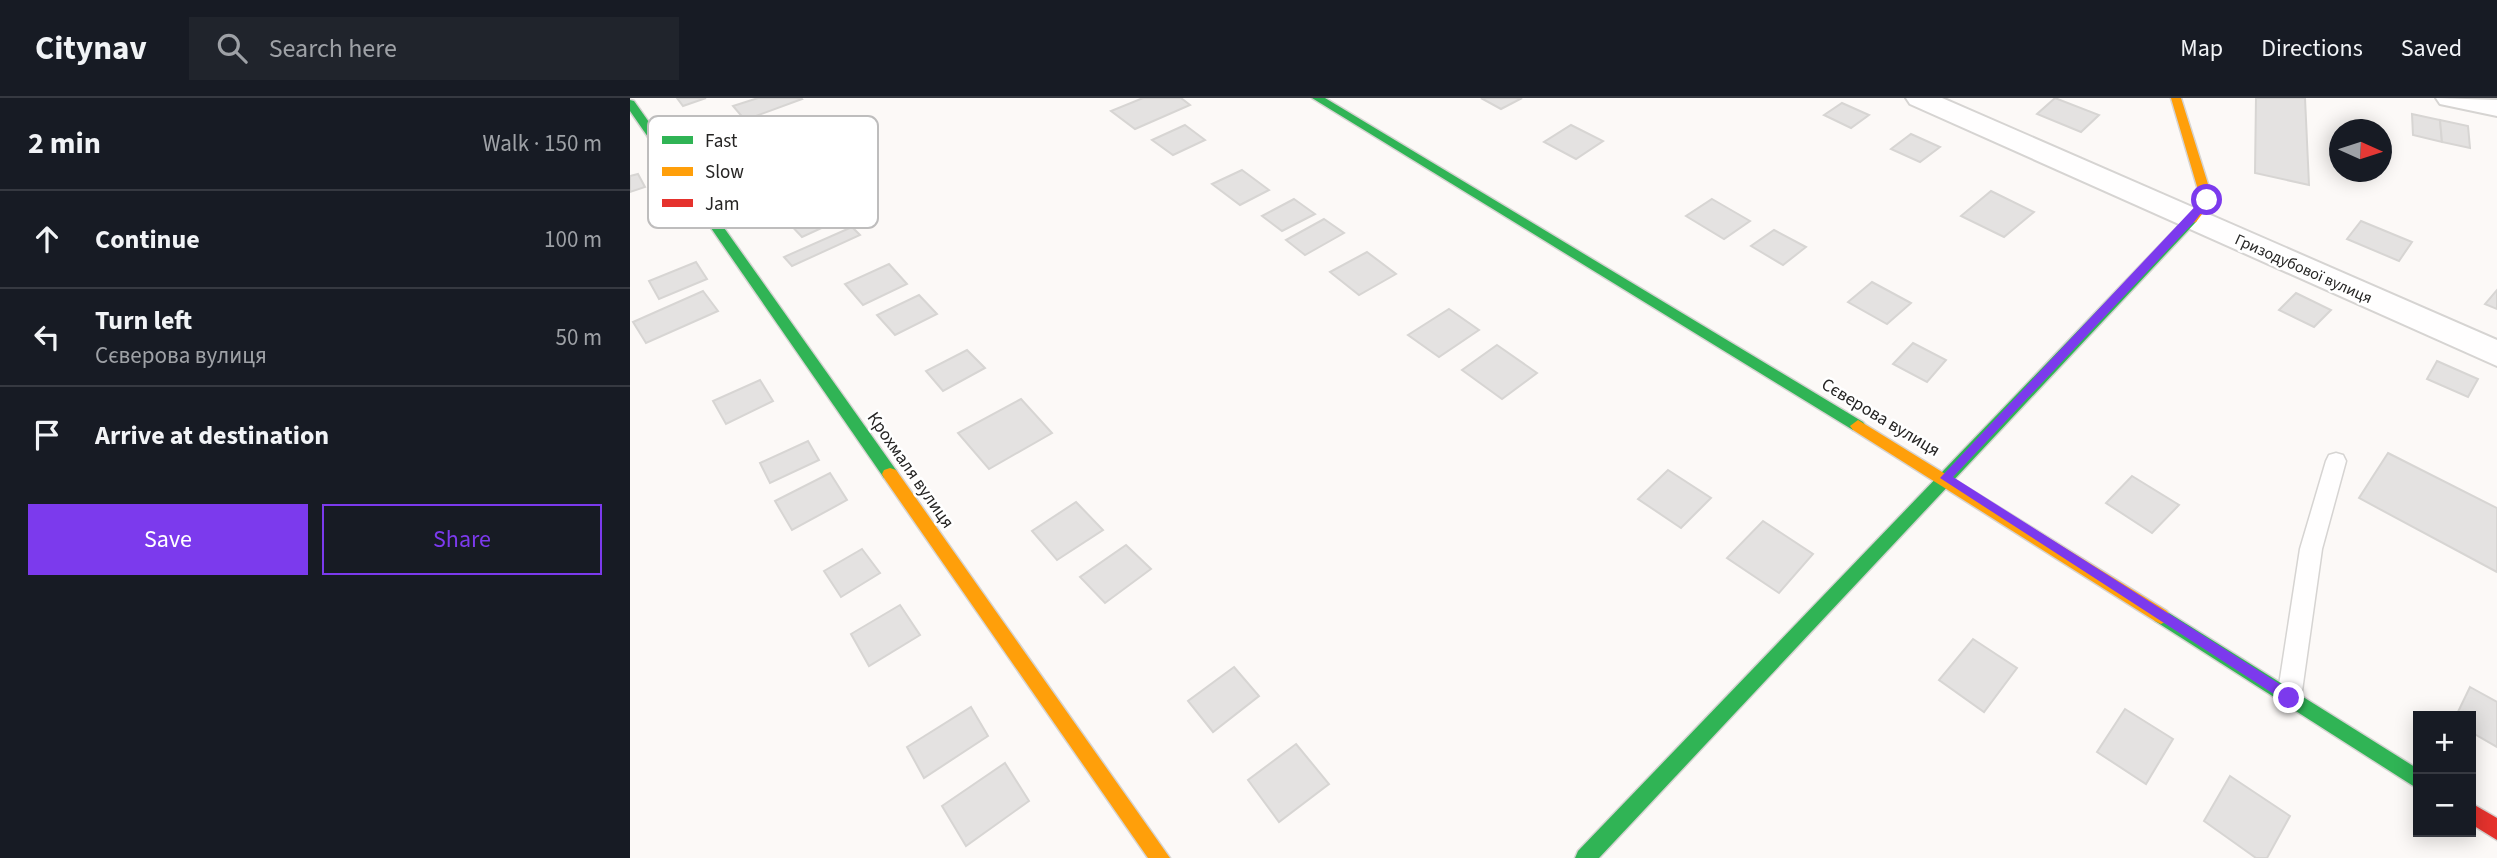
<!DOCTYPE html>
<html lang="en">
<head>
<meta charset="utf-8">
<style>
	body { margin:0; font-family:"Source Sans 3",sans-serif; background:#20242c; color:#f1f3f6 }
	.controls { position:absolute; right:21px; bottom:21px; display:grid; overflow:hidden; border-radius:0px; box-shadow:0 4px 18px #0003 }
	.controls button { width:63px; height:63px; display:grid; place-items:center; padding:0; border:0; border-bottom:2px solid #363941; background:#171b24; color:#f1f3f6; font:35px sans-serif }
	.compass { position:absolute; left:1699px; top:21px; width:63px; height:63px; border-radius:50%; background:#171b24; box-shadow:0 4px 18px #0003; rotate:93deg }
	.stop { position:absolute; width:21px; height:21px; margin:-16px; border:5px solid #7c3aed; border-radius:50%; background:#fff }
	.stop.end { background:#7c3aed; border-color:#fff; box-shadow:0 2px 7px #0008 }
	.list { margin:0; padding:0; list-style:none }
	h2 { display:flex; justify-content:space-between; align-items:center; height:91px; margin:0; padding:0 28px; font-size:30px }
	h2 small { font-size:23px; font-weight:400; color:#9ea1a6 }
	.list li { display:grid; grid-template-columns:46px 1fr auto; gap:21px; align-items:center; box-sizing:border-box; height:98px; padding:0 28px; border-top:2px solid #363941 }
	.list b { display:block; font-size:26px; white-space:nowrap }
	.list p { margin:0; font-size:23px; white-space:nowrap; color:#9ea1a6 }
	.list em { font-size:23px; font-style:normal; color:#9ea1a6 }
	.actions { display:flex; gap:14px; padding:21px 28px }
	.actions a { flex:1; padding:16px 0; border:2px solid #7c3aed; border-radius:0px; text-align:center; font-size:24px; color:#7c3aed }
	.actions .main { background:#7c3aed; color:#fff }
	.icon { flex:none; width:38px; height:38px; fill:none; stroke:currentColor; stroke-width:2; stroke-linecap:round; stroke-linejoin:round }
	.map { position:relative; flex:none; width:1867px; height:760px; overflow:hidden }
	header { display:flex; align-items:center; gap:42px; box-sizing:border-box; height:98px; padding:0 35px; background:#171b24; border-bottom:2px solid #363941 }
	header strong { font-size:33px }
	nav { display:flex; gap:38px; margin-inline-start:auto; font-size:24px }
	.search { width:490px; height:63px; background:#20242c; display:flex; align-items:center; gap:18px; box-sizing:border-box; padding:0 24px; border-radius:0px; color:#9ea1a6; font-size:26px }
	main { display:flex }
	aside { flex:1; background:#171b24 }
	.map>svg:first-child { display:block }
	.building { fill:#e4e2e1; stroke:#d7d5d3; stroke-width:2 }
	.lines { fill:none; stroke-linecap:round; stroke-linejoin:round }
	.lane-casing { stroke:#d6d4d2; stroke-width:3 }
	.street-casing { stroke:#d6d4d2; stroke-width:4 }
	.fast-casing { stroke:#d6d4d2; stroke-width:3 }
	.slow-casing { stroke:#d6d4d2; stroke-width:3 }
	.jam-casing { stroke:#d6d4d2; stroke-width:3 }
	.lane { fill:#fffefe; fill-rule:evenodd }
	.street { fill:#fffefe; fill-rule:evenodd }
	.fast { fill:#30b455; fill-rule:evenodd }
	.slow { fill:#ff9f0a; fill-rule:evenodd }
	.jam { fill:#e5322d; fill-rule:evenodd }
	.route { fill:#7c3aed }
	.labels { text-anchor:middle; stroke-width:5; stroke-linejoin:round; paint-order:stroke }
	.far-street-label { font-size:16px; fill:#252423; stroke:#fff }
	.street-label { font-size:18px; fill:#252423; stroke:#fff }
	.key { fill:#fff; stroke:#bebdbd; stroke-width:2 }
	.key-label { font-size:19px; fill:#252423 }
</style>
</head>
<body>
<header>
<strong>Citynav</strong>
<div class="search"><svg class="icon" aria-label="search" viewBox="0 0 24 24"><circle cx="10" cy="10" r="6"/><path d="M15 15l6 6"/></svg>Search here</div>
<nav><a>Map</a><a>Directions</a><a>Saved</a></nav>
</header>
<main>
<aside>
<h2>2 min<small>Walk · 150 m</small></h2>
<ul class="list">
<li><svg class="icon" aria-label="ahead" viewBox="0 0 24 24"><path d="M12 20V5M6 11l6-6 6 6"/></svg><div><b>Continue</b></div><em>100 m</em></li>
<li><svg class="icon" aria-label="left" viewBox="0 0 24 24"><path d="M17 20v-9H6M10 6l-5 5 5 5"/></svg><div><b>Turn left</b><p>Сєверова вулиця</p></div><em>50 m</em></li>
<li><svg class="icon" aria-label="arrive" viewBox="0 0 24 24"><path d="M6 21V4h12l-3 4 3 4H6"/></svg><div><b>Arrive at destination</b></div></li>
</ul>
<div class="actions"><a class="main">Save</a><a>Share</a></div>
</aside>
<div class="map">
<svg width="1867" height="760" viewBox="0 0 1867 760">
	<rect width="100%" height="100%" fill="#fcf9f7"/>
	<g class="building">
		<path d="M 47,0 L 76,0 L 53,8 Z"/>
		<path d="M 128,0 L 171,0 L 172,1 L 115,22 L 103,8 Z"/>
		<path d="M 513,0 L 551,0 L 560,7 L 505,31 L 481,13 Z"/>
		<path d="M 851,0 L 892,0 L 871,11 Z"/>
		<path d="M 1425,0 L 1469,17 L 1451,34 L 1407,16 Z"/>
		<path d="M 1626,0 L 1675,0 L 1679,87 L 1625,75 Z"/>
		<path d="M 1212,5 L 1239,17 L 1221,30 L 1194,17 Z"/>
		<path d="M 1782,16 L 1810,22 L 1812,44 L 1783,37 Z"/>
		<path d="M 1810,22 L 1838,28 L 1840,50 L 1812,44 Z"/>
		<path d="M 555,27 L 575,42 L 543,57 L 522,42 Z"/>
		<path d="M 941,27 L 973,43 L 946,61 L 914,44 Z"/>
		<path d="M 1281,36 L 1310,49 L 1290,64 L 1261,51 Z"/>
		<path d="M 612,72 L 639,92 L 610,107 L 582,86 Z"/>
		<path d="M 8,76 L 15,89 L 0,94 L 0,78 Z"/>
		<path d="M 1361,93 L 1404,114 L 1374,139 L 1331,118 Z"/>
		<path d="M 664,101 L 685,116 L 652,133 L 632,118 Z"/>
		<path d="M 1082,101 L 1120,123 L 1094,141 L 1056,118 Z"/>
		<path d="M 192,108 L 207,123 L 172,139 L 157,123 Z"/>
		<path d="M 694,121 L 714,135 L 675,157 L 656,142 Z"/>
		<path d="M 1731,123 L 1782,144 L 1769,163 L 1717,141 Z"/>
		<path d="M 222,129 L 230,137 L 162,168 L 154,159 Z"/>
		<path d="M 1144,132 L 1176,149 L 1153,167 L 1121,148 Z"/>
		<path d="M 737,154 L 766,176 L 729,197 L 700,174 Z"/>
		<path d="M 66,164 L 77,181 L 29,201 L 19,183 Z"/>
		<path d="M 259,166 L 277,186 L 233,207 L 215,186 Z"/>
		<path d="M 1242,184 L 1281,205 L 1257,226 L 1218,204 Z"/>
		<path d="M 1867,192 L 1867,211 L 1855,206 Z"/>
		<path d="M 73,193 L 88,213 L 16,245 L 3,224 Z"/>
		<path d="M 1666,195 L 1701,212 L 1684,229 L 1649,212 Z"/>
		<path d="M 289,197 L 307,216 L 265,237 L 247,217 Z"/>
		<path d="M 819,211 L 849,232 L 809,259 L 778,237 Z"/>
		<path d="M 1283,245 L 1316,262 L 1297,284 L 1263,266 Z"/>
		<path d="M 867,247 L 907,275 L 872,301 L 832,272 Z"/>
		<path d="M 337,252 L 355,270 L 313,293 L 296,273 Z"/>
		<path d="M 1807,263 L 1848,281 L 1838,299 L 1797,281 Z"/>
		<path d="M 130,282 L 143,303 L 96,326 L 83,303 Z"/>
		<path d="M 391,301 L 422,335 L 359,371 L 328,335 Z"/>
		<path d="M 178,343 L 189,362 L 140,385 L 130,365 Z"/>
		<path d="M 1758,355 L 1867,410 L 1867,474 L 1729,400 Z"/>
		<path d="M 1038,372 L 1081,400 L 1051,430 L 1008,401 Z"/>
		<path d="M 200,375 L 217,402 L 162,432 L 145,403 Z"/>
		<path d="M 1502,378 L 1549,407 L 1522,435 L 1476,405 Z"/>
		<path d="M 446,404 L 473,432 L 427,462 L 402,433 Z"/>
		<path d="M 1133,423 L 1183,456 L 1149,495 L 1097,460 Z"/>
		<path d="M 496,447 L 521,471 L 475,505 L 450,479 Z"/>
		<path d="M 232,451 L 250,475 L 211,499 L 194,473 Z"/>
		<path d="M 270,507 L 290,537 L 239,568 L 221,536 Z"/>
		<path d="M 1343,541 L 1387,570 L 1354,614 L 1309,582 Z"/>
		<path d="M 604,569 L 629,598 L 583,634 L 558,603 Z"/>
		<path d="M 1840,589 L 1867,604 L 1867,649 L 1841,634 L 1841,618 L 1826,618 Z"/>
		<path d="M 341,609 L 358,638 L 294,680 L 277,649 Z"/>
		<path d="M 1495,611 L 1543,641 L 1516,686 L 1467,654 Z"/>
		<path d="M 666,646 L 699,686 L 649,724 L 618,682 Z"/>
		<path d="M 375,665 L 399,703 L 336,748 L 312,708 Z"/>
		<path d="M 1600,678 L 1660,718 L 1637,760 L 1626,760 L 1574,723 Z"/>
	</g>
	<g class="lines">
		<defs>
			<path id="lane" d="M 1706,355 L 1713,357 L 1716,363 L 1692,451 L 1671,600 L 1668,608 L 1659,611 L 1650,608 L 1647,600 L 1670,451 L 1696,363 L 1699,357 Z"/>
			<g id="street">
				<path d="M 1276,0 L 1312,0 L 1867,242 L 1867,268 L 1280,6 Z"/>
				<path d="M 1806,0 L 1867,2 L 1867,18 L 1810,6 Z"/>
			</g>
			<g id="fast">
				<path d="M 682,0 L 695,0 L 1233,324 L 1236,328 L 1233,332 L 1223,332 Z"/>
				<path d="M 0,2 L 4,3 L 266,372 L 268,376 L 266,380 L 254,380 L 0,13 Z"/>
				<path d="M 1562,117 L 1568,121 L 1566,124 L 969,760 L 945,760 L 948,753 L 1558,118 Z"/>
				<path d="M 1531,510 L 1788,671 L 1788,691 L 1525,523 L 1522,518 L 1525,513 Z"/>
			</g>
			<g id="slow">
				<path d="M 1541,0 L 1551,0 L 1583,102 L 1566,124 L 1562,125 L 1556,121 L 1571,102 Z"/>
				<path d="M 1228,322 L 1537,513 L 1540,518 L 1537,523 L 1531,526 L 1525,523 L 1223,332 L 1220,328 Z"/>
				<path d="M 260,370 L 266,372 L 540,760 L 518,760 L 254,380 L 252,376 L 254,372 Z"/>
			</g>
			<path id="jam" d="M 1841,705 L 1867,720 L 1867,742 L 1841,726 Z"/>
		</defs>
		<use href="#lane" class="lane-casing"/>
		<use href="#street" class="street-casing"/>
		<use href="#fast" class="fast-casing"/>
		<use href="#slow" class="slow-casing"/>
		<use href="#jam" class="jam-casing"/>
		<use href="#lane" class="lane"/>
		<use href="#street" class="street"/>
		<use href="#fast" class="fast"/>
		<use href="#slow" class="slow"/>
		<use href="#jam" class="jam"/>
	</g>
	<path class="route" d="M 1573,100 L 1581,102 L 1565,123 L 1323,379 L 1664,595 L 1664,604 L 1659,606 L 1310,380 Z"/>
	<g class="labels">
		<g class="far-street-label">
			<text transform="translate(1674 170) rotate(24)" y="6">Гризодубової вулиця</text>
		</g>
		<g class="street-label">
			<text transform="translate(1251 319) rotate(31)" y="6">Сєверова вулиця</text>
			<text transform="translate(281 372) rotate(55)" y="6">Крохмаля вулиця</text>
		</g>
	</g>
	<rect x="18" y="18" width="230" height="112" rx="10" class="key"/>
	<rect x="32" y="38" width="31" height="8" fill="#30b455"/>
	<rect x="32" y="69" width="31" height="9" fill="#ff9f0a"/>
	<rect x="32" y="101" width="31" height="8" fill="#e5322d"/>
	<g class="key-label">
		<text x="75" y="49">Fast</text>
		<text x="75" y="80">Slow</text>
		<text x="75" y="112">Jam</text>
	</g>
</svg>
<div class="controls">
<button>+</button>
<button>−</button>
</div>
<svg class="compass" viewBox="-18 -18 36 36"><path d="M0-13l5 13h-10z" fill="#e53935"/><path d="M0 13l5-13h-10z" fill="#9ea1a6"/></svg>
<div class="stop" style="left:1577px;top:102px"></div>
<div class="stop end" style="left:1659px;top:600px"></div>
</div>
</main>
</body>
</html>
